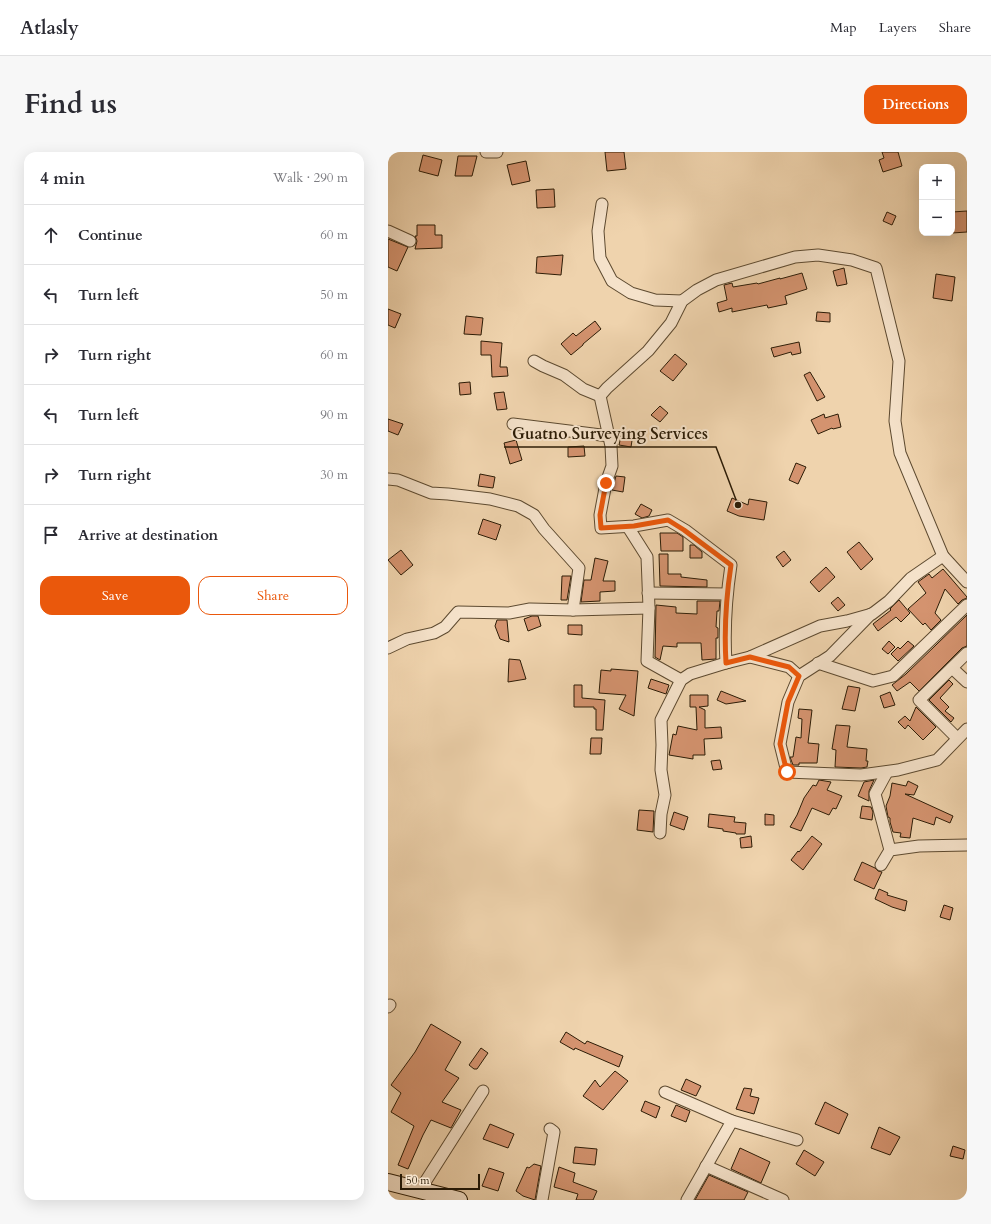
<!DOCTYPE html>
<html lang="en">
<head>
<meta charset="utf-8">
<style>
	body { margin:0; font-family:Cardo,serif; background:#f7f7f7; color:#2b2b33 }
	.controls { position:absolute; right:12px; top:12px; display:grid; overflow:hidden; border-radius:8px; box-shadow:0 4px 16px #0002 }
	.controls button { width:36px; height:36px; display:grid; place-items:center; padding:0; border:0; border-bottom:1px solid #e1e1e2; background:#fff; color:#2b2b33; font:20px sans-serif }
	.scale { position:absolute; left:12px; bottom:10px; width:80px; box-sizing:border-box; padding-left:4px; border:2px solid #2c1c06; border-top:0; font-size:11px; line-height:14px; white-space:nowrap; color:#2c1c06; -webkit-text-stroke:3px #f5e2ca; paint-order:stroke }
	.stop { position:absolute; width:12px; height:12px; margin:-9px; border:3px solid #ea580c; border-radius:50%; background:#fff }
	.stop.end { background:#ea580c; border-color:#fff; box-shadow:0 1px 4px #0008 }
	.list { margin:0; padding:0; list-style:none }
	h2 { display:flex; justify-content:space-between; align-items:center; height:52px; margin:0; padding:0 16px; font-size:17px }
	h2 small { font-size:13px; font-weight:400; color:#7c7c81 }
	.list li { display:grid; grid-template-columns:26px 1fr auto; gap:12px; align-items:center; box-sizing:border-box; height:60px; padding:0 16px; border-top:1px solid #e1e1e2 }
	.list b { display:block; font-size:15px; white-space:nowrap }
	.list em { font-size:13px; font-style:normal; color:#7c7c81 }
	.actions { display:flex; gap:8px; padding:12px 16px }
	.actions a { flex:1; padding:9px 0; border:1px solid #ea580c; border-radius:12px; text-align:center; font-size:14px; color:#ea580c }
	.actions .main { background:#ea580c; color:#fff }
	.icon { flex:none; width:22px; height:22px; fill:none; stroke:currentColor; stroke-width:2; stroke-linecap:round; stroke-linejoin:round }
	.map { position:relative; flex:none; width:579px; height:1048px; overflow:hidden; border-radius:12px }
	header { display:flex; align-items:center; gap:24px; box-sizing:border-box; height:56px; padding:0 20px; background:#fff; border-bottom:1px solid #e1e1e2 }
	header strong { font-size:19px }
	nav { display:flex; gap:22px; margin-inline-start:auto; font-size:14px }
	.intro { display:flex; align-items:center; justify-content:space-between; box-sizing:border-box; height:96px; padding:0 24px }
	h1 { margin:0; font-size:28px }
	.button { padding:10px 18px; border-radius:12px; background:#ea580c; color:#fff; font-size:14px; font-weight:700 }
	main { display:flex; gap:24px; padding:0 24px }
	aside { flex:1; background:#fff; border-radius:12px; box-shadow:0 4px 16px #0002 }
	.map>svg:first-child { display:block }
	.building { fill:#d4936f; stroke:#2c1c06 }
	.lines { fill:none; stroke-linecap:round; stroke-linejoin:round }
	.minor-casing { stroke:#5d4a30; stroke-width:13 }
	.secondary-casing { stroke:#2c1c06; stroke-width:18 }
	.minor { stroke:#f5e2ca; stroke-width:11 }
	.secondary { stroke:#f5e2ca; stroke-width:16 }
	.route { stroke:#ea580c; stroke-width:5 }
	.leader { fill:none; stroke:#2c1c06; stroke-width:1.5 }
	.callout-dot { fill:#2c1c06; stroke:#f5e2ca; stroke-width:1.5 }
	.callout-label { font-size:16px; text-anchor:middle; font-weight:bold; fill:#2c1c06; stroke:#f5e2ca; stroke-width:4; stroke-linejoin:round; paint-order:stroke }
</style>
</head>
<body>
<header>
<strong>Atlasly</strong>
<nav><a>Map</a><a>Layers</a><a>Share</a></nav>
</header>
<div class="intro"><h1>Find us</h1><a class="button">Directions</a></div>
<main>
<aside>
<h2>4 min<small>Walk · 290 m</small></h2>
<ul class="list">
<li><svg class="icon" aria-label="ahead" viewBox="0 0 24 24"><path d="M12 20V5M6 11l6-6 6 6"/></svg><div><b>Continue</b></div><em>60 m</em></li>
<li><svg class="icon" aria-label="left" viewBox="0 0 24 24"><path d="M17 20v-9H6M10 6l-5 5 5 5"/></svg><div><b>Turn left</b></div><em>50 m</em></li>
<li><svg class="icon" aria-label="right" viewBox="0 0 24 24"><path d="M7 20v-9h11M14 6l5 5-5 5"/></svg><div><b>Turn right</b></div><em>60 m</em></li>
<li><svg class="icon" aria-label="left" viewBox="0 0 24 24"><path d="M17 20v-9H6M10 6l-5 5 5 5"/></svg><div><b>Turn left</b></div><em>90 m</em></li>
<li><svg class="icon" aria-label="right" viewBox="0 0 24 24"><path d="M7 20v-9h11M14 6l5 5-5 5"/></svg><div><b>Turn right</b></div><em>30 m</em></li>
<li><svg class="icon" aria-label="arrive" viewBox="0 0 24 24"><path d="M6 21V4h12l-3 4 3 4H6"/></svg><div><b>Arrive at destination</b></div></li>
</ul>
<div class="actions"><a class="main">Save</a><a>Share</a></div>
</aside>
<div class="map">
<svg width="579" height="1048" viewBox="0 0 579 1048">
	<rect width="100%" height="100%" fill="#efd3ad"/>
	<filter id="stains"><feTurbulence type="fractalNoise" baseFrequency=".005" numOctaves="4"/><feColorMatrix values="0 0 0 0 .2 0 0 0 0 .09 0 0 0 0 .02 0 0 0 .5 -.17"/></filter>
	<radialGradient id="worn" r=".72"><stop offset=".6" stop-color="#630" stop-opacity="0"/><stop offset="1" stop-color="#630" stop-opacity=".3"/></radialGradient>
	<g class="building">
		<path d="M 217,0 L 236,0 L 238,17 L 219,19 Z"/>
		<path d="M 494,0 L 510,0 L 514,14 L 495,20 L 491,8 L 496,6 Z"/>
		<path d="M 35,3 L 54,8 L 50,24 L 31,19 Z"/>
		<path d="M 70,4 L 89,4 L 84,24 L 67,24 Z"/>
		<path d="M 138,9 L 142,29 L 124,33 L 119,13 Z"/>
		<path d="M 166,37 L 167,55 L 149,56 L 148,38 Z"/>
		<path d="M 579,59 L 579,80 L 564,81 L 564,60 Z"/>
		<path d="M 499,60 L 508,64 L 504,73 L 495,69 Z"/>
		<path d="M 29,73 L 47,73 L 47,83 L 54,83 L 54,96 L 27,97 L 29,89 L 27,84 L 29,84 Z"/>
		<path d="M 0,87 L 20,95 L 9,119 L 0,115 Z"/>
		<path d="M 175,103 L 173,123 L 148,121 L 149,105 Z"/>
		<path d="M 456,116 L 459,132 L 449,134 L 445,119 Z"/>
		<path d="M 414,121 L 419,137 L 397,144 L 399,152 L 380,156 L 379,153 L 344,160 L 344,156 L 331,160 L 329,151 L 339,148 L 336,133 L 344,131 L 345,135 L 369,131 L 370,132 L 392,126 L 392,127 Z"/>
		<path d="M 548,122 L 567,125 L 564,149 L 545,146 Z"/>
		<path d="M 0,157 L 13,162 L 7,176 L 0,173 Z"/>
		<path d="M 429,160 L 442,161 L 442,170 L 428,169 Z"/>
		<path d="M 78,164 L 95,166 L 93,183 L 76,182 Z"/>
		<path d="M 207,169 L 213,177 L 195,192 L 195,193 L 183,203 L 173,192 L 185,181 L 188,184 Z"/>
		<path d="M 93,189 L 114,191 L 112,215 L 119,215 L 120,224 L 104,225 L 103,203 L 93,203 Z"/>
		<path d="M 411,190 L 413,201 L 404,203 L 403,200 L 386,205 L 383,196 Z"/>
		<path d="M 287,202 L 299,212 L 285,229 L 272,219 Z"/>
		<path d="M 422,220 L 437,245 L 429,249 L 416,223 Z"/>
		<path d="M 82,230 L 83,242 L 72,243 L 71,231 Z"/>
		<path d="M 116,240 L 119,257 L 109,258 L 106,241 Z"/>
		<path d="M 272,254 L 280,261 L 272,270 L 263,263 Z"/>
		<path d="M 436,262 L 437,266 L 450,262 L 453,275 L 445,277 L 444,276 L 430,282 L 423,268 Z"/>
		<path d="M 0,267 L 15,272 L 10,283 L 0,279 Z"/>
		<path d="M 234,280 L 245,282 L 243,295 L 231,293 Z"/>
		<path d="M 128,288 L 134,308 L 122,312 L 116,291 Z"/>
		<path d="M 196,294 L 197,304 L 180,305 L 180,295 Z"/>
		<path d="M 408,311 L 418,315 L 410,332 L 401,328 Z"/>
		<path d="M 92,322 L 107,325 L 105,336 L 90,334 Z"/>
		<path d="M 228,324 L 237,325 L 235,340 L 224,338 Z"/>
		<path d="M 344,346 L 360,353 L 361,347 L 379,350 L 376,368 L 351,364 L 339,359 Z"/>
		<path d="M 253,352 L 264,358 L 261,364 L 254,366 L 247,362 Z"/>
		<path d="M 95,367 L 113,373 L 108,388 L 90,382 Z"/>
		<path d="M 272,381 L 289,381 L 295,385 L 295,399 L 273,399 Z"/>
		<path d="M 471,390 L 485,407 L 473,418 L 459,400 Z"/>
		<path d="M 302,393 L 306,393 L 314,400 L 314,406 L 302,406 Z"/>
		<path d="M 13,398 L 25,413 L 13,423 L 0,408 Z"/>
		<path d="M 396,399 L 403,408 L 395,415 L 388,405 Z"/>
		<path d="M 271,402 L 280,402 L 280,422 L 293,422 L 293,425 L 319,428 L 319,435 L 272,434 Z"/>
		<path d="M 207,406 L 220,409 L 215,429 L 227,429 L 227,439 L 212,440 L 212,449 L 193,450 L 196,428 L 203,428 Z"/>
		<path d="M 438,415 L 447,425 L 431,440 L 422,430 Z"/>
		<path d="M 555,417 L 579,445 L 579,446 L 574,448 L 570,452 L 557,437 L 547,461 L 553,468 L 543,478 L 537,471 L 535,473 L 520,457 L 538,441 L 530,430 L 541,422 L 544,426 Z"/>
		<path d="M 174,424 L 183,424 L 179,448 L 173,448 Z"/>
		<path d="M 450,445 L 457,453 L 450,459 L 443,451 Z"/>
		<path d="M 511,448 L 522,461 L 513,470 L 508,465 L 490,479 L 485,472 L 503,458 L 502,457 Z"/>
		<path d="M 309,449 L 332,449 L 331,459 L 329,459 L 328,475 L 330,476 L 330,486 L 328,486 L 328,507 L 314,508 L 313,491 L 289,491 L 289,495 L 275,494 L 272,508 L 267,505 L 268,453 L 288,455 L 288,461 L 309,462 Z"/>
		<path d="M 579,463 L 579,494 L 574,496 L 531,539 L 522,530 L 509,539 L 504,533 L 518,522 Z"/>
		<path d="M 144,464 L 150,464 L 153,474 L 140,479 L 136,467 Z"/>
		<path d="M 109,468 L 119,468 L 121,490 L 112,487 L 107,474 Z"/>
		<path d="M 180,473 L 194,473 L 194,483 L 180,482 Z"/>
		<path d="M 501,489 L 507,495 L 500,502 L 494,497 Z"/>
		<path d="M 520,489 L 526,494 L 510,509 L 503,502 L 510,495 L 512,497 Z"/>
		<path d="M 121,507 L 132,508 L 138,527 L 120,530 Z"/>
		<path d="M 223,517 L 250,519 L 246,564 L 231,557 L 238,543 L 211,541 L 213,518 L 223,519 Z"/>
		<path d="M 263,527 L 281,533 L 278,542 L 260,536 Z"/>
		<path d="M 561,528 L 565,532 L 552,546 L 561,555 L 557,559 L 566,566 L 563,570 L 541,548 Z"/>
		<path d="M 186,533 L 194,533 L 194,546 L 217,548 L 215,578 L 208,578 L 208,557 L 206,557 L 206,555 L 186,555 Z"/>
		<path d="M 460,534 L 472,536 L 467,559 L 454,557 Z"/>
		<path d="M 333,539 L 358,549 L 338,552 L 329,548 Z"/>
		<path d="M 502,540 L 507,553 L 496,556 L 492,544 Z"/>
		<path d="M 302,543 L 320,543 L 320,554 L 311,555 L 317,558 L 317,576 L 333,575 L 334,586 L 316,587 L 317,603 L 305,603 L 305,607 L 281,603 L 285,582 L 288,583 L 290,574 L 309,578 L 308,555 L 302,555 Z"/>
		<path d="M 528,555 L 548,575 L 535,588 L 520,573 L 517,577 L 510,570 L 517,564 L 522,569 Z"/>
		<path d="M 411,557 L 424,558 L 420,591 L 431,592 L 429,611 L 411,611 L 411,613 L 405,613 L 402,605 L 405,605 L 408,585 L 413,586 L 414,567 L 410,566 Z"/>
		<path d="M 448,573 L 462,574 L 459,595 L 479,597 L 478,609 L 480,609 L 479,615 L 473,616 L 447,615 L 448,598 L 444,597 Z"/>
		<path d="M 203,586 L 214,586 L 213,602 L 202,602 Z"/>
		<path d="M 332,608 L 334,617 L 325,618 L 323,609 Z"/>
		<path d="M 431,628 L 443,630 L 439,638 L 454,644 L 448,657 L 445,656 L 441,663 L 424,656 L 413,679 L 402,675 L 409,663 L 416,646 L 425,633 L 428,634 Z"/>
		<path d="M 486,628 L 481,639 L 481,649 L 470,644 L 476,630 Z"/>
		<path d="M 520,629 L 530,634 L 526,643 L 517,642 L 565,664 L 562,671 L 548,665 L 546,673 L 525,666 L 522,686 L 512,685 L 513,681 L 505,680 L 502,670 L 502,666 L 500,665 L 498,654 L 502,644 L 504,631 L 518,634 Z"/>
		<path d="M 474,654 L 483,655 L 485,660 L 484,668 L 472,666 Z"/>
		<path d="M 251,658 L 266,659 L 265,680 L 249,678 Z"/>
		<path d="M 286,660 L 300,665 L 296,678 L 282,673 Z"/>
		<path d="M 321,662 L 347,665 L 346,670 L 358,671 L 357,682 L 348,682 L 348,681 L 335,679 L 335,677 L 320,675 Z"/>
		<path d="M 377,662 L 386,663 L 386,673 L 377,673 Z"/>
		<path d="M 363,684 L 364,695 L 353,696 L 352,686 Z"/>
		<path d="M 424,684 L 434,692 L 415,718 L 403,708 L 410,699 L 411,700 Z"/>
		<path d="M 474,710 L 487,716 L 490,719 L 494,720 L 486,737 L 466,728 Z"/>
		<path d="M 491,737 L 500,741 L 499,743 L 519,749 L 517,759 L 504,755 L 487,747 Z"/>
		<path d="M 556,753 L 565,756 L 562,768 L 552,765 Z"/>
		<path d="M 43,872 L 73,890 L 57,918 L 71,926 L 54,950 L 73,958 L 63,976 L 43,968 L 35,983 L 20,1017 L 10,1013 L 26,974 L 3,960 L 13,941 L 3,933 L 27,900 Z"/>
		<path d="M 178,880 L 197,892 L 199,889 L 235,904 L 231,915 L 187,896 L 186,898 L 172,890 Z"/>
		<path d="M 93,896 L 100,901 L 89,917 L 86,917 L 81,913 Z"/>
		<path d="M 227,919 L 240,929 L 215,958 L 195,944 L 207,928 L 212,935 Z"/>
		<path d="M 298,927 L 313,934 L 308,944 L 293,938 Z"/>
		<path d="M 356,936 L 364,937 L 362,944 L 371,946 L 366,962 L 348,957 Z"/>
		<path d="M 257,949 L 272,955 L 268,966 L 253,959 Z"/>
		<path d="M 437,950 L 460,962 L 451,982 L 427,972 Z"/>
		<path d="M 288,953 L 302,959 L 298,970 L 283,964 Z"/>
		<path d="M 102,972 L 126,982 L 120,996 L 95,987 Z"/>
		<path d="M 491,975 L 512,985 L 502,1003 L 483,996 Z"/>
		<path d="M 565,994 L 577,998 L 575,1007 L 562,1004 Z"/>
		<path d="M 187,995 L 209,997 L 207,1013 L 185,1011 Z"/>
		<path d="M 352,996 L 382,1010 L 373,1031 L 343,1017 Z"/>
		<path d="M 416,998 L 436,1010 L 427,1024 L 408,1012 Z"/>
		<path d="M 146,1012 L 153,1014 L 147,1048 L 135,1044 L 128,1039 L 139,1015 L 141,1016 Z"/>
		<path d="M 171,1015 L 187,1021 L 185,1030 L 209,1039 L 205,1048 L 188,1048 L 190,1042 L 166,1035 Z"/>
		<path d="M 101,1016 L 116,1021 L 110,1039 L 94,1034 Z"/>
		<path d="M 321,1023 L 360,1040 L 356,1048 L 307,1048 Z"/>
	</g>
	<g class="lines">
		<defs>
			<g id="minor">
				<path d="M 98,0 L 109,0"/>
				<path d="M 214,52 L 210,79 L 212,106 L 224,129 L 243,141 L 267,148 L 294,149"/>
				<path d="M 0,79 L 22,89"/>
				<path d="M 146,209 L 155,214 L 176,223 L 195,237 L 212,244 L 219,236 L 260,199 L 283,171 L 294,149 L 309,138 L 328,128 L 407,105 L 430,103 L 464,108 L 488,116 L 511,209 L 507,269 L 512,301 L 555,404 L 579,430"/>
				<path d="M 212,244 L 223,294 L 224,314 L 218,331 L 212,363 L 213,376 L 246,374 L 280,368 L 297,378 L 343,413 C 338,446 336,478 338,511 L 362,505 L 432,474 L 459,469 L 484,462 L 501,449 L 523,426 L 555,404"/>
				<path d="M 125,272 L 221,284"/>
				<path d="M 0,327 L 10,328 L 43,341 L 60,342 L 102,347 L 130,354 L 146,363 L 156,377 L 191,416 L 185,458"/>
				<path d="M 260,441 L 339,442"/>
				<path d="M 261,456 L 259,509 L 293,528"/>
				<path d="M 483,462 L 442,504 L 411,524 L 400,550 L 392,592 L 399,620 L 473,623 L 510,618 L 549,608 L 579,577"/>
				<path d="M 0,496 L 19,487 L 46,481 L 57,475 L 70,460 L 121,461 L 142,457 L 185,458 L 261,456 L 259,405 L 240,375"/>
				<path d="M 362,505 L 401,515 L 411,524"/>
				<path d="M 430,511 L 485,529 L 505,524 L 579,453"/>
				<path d="M 564,516 L 579,530"/>
				<path d="M 569,586 L 531,548 L 579,501"/>
				<path d="M 499,620 L 487,642 L 502,698"/>
				<path d="M 272,681 L 273,662 L 277,643 L 273,618 L 274,593 L 273,568 L 293,528 L 302,522 L 341,510"/>
				<path d="M 493,713 L 502,698 L 531,694 L 579,693"/>
				<path d="M 0,855 L 2,853"/>
				<path d="M 277,940 L 344,969 L 409,988"/>
				<path d="M 318,1014 L 395,1048"/>
				<path d="M 32,1038 L 95,939"/>
				<path d="M 154,1048 L 166,980 L 162,977"/>
				<path d="M 299,1048 L 344,969"/>
			</g>
			<path id="secondary" d="M 0,1030 L 71,1048"/>
		</defs>
		<use href="#minor" class="minor-casing"/>
		<use href="#secondary" class="secondary-casing"/>
		<use href="#minor" class="minor"/>
		<use href="#secondary" class="secondary"/>
	</g>
	<g class="lines">
		<path class="route" d="M 218,331 L 212,363 L 213,376 L 246,374 L 280,368 L 296,378 L 343,413 C 338,446 336,478 338,511 L 362,505 L 401,515 L 411,524 L 400,550 L 392,592 L 399,620"/>
	</g>
	<path class="leader" d="M350 353L328 295H116"/>
	<circle class="callout-dot" cx="350" cy="353" r="4"/>
	<g class="callout-label">
		<text x="222" y="287">Guatno Surveying Services</text>
	</g>
	<rect width="100%" height="100%" filter="url(#stains)"/>
	<rect width="100%" height="100%" fill="url(#worn)"/>
</svg>
<div class="controls">
<button>+</button>
<button>−</button>
</div>
<div class="scale">50 m</div>
<div class="stop" style="left:399px;top:620px"></div>
<div class="stop end" style="left:218px;top:331px"></div>
</div>
</main>
</body>
</html>
